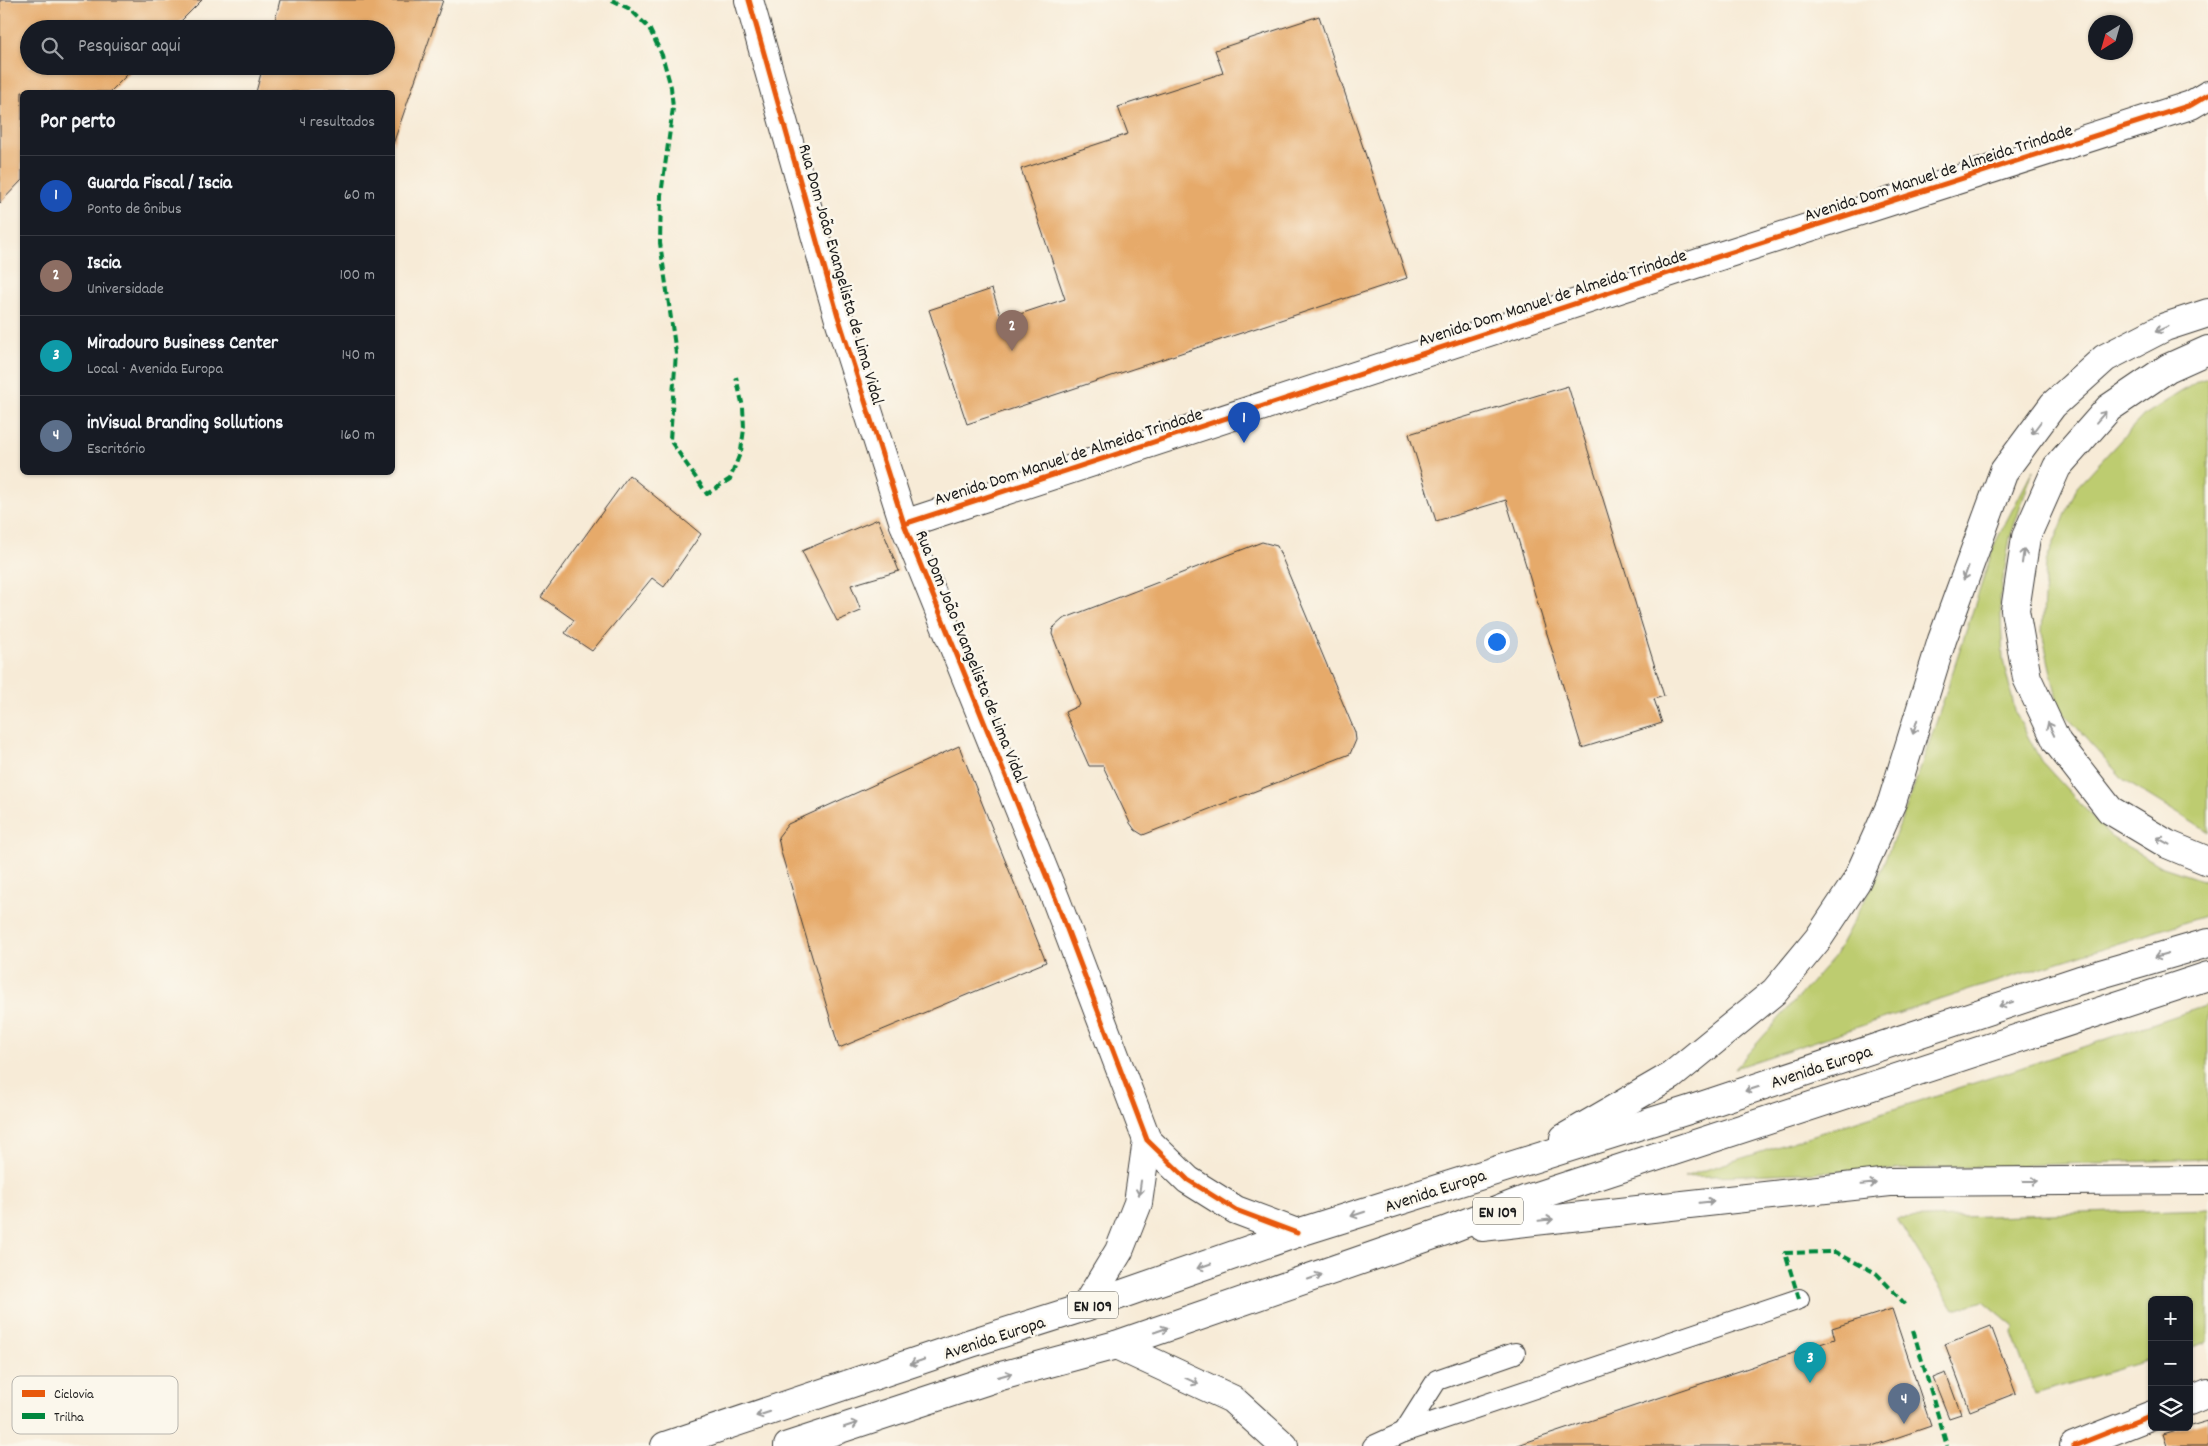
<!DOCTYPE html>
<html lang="pt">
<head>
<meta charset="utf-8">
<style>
	body { margin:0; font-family:Dekko,sans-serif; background:#242831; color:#f1f3f6 }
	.controls { position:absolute; right:15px; bottom:15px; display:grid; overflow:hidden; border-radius:8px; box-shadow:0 1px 4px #0004 }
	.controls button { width:45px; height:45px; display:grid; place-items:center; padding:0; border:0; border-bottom:1px solid #363941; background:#171b24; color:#f1f3f6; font:25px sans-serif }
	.compass { position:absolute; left:2088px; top:15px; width:45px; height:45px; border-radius:50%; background:#171b24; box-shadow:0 1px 4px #0004; rotate:217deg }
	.you { position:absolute; left:1496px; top:641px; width:18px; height:18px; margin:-12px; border:4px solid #fff; border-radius:50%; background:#1a73e8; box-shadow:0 0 0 8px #1a73e833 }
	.badge { display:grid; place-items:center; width:32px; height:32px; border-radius:50%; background:#db2777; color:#fff; font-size:16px; font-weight:700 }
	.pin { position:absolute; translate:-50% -41px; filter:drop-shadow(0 1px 2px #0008) }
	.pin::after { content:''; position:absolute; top:26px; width:18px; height:15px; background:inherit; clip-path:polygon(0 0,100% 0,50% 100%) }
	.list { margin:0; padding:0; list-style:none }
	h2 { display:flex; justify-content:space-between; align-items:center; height:65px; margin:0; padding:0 20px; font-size:21px }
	h2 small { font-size:16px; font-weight:400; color:#9ea1a6 }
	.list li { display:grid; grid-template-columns:32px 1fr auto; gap:15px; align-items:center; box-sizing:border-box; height:80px; padding:0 20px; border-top:1px solid #363941 }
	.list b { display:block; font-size:19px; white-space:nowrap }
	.list p { margin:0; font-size:16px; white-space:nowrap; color:#9ea1a6 }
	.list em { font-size:16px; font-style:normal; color:#9ea1a6 }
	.icon { flex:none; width:28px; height:28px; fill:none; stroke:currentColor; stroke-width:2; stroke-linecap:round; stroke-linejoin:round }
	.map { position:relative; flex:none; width:2208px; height:1446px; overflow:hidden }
	.search { position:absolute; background:#171b24; box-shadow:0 1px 4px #0004; left:20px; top:20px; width:375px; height:55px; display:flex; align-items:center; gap:12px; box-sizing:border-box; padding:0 18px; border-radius:28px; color:#9ea1a6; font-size:19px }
	.panel { position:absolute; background:#171b24; box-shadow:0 1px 4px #0004; left:20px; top:90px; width:375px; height:385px; border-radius:8px }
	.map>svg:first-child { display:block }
	.green { fill:#bdcc6f; stroke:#6c7446 }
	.building { fill:#e6aa6b }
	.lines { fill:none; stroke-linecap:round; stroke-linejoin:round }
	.lane-casing { stroke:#3d3b38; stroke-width:22 }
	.street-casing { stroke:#3d3b38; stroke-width:30 }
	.secondary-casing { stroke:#3d3b38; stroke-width:30 }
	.primary-casing { stroke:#3d3b38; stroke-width:30 }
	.lane { stroke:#fff; stroke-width:20 }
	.street { stroke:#fff; stroke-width:28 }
	.secondary { stroke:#fff; stroke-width:28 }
	.primary { stroke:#fff; stroke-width:28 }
	.quiet { stroke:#00873e; stroke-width:4; stroke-dasharray:8 4; stroke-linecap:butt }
	.cycleway-casing { stroke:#fbf7ec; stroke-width:8 }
	.cycleway { stroke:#e8590c; stroke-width:5 }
	.oneway { stroke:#999 }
	.labels { text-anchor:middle; stroke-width:5; stroke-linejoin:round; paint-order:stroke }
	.shield { fill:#fbf7ec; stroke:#5f5e5a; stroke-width:1 }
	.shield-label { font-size:16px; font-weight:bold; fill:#1c1c1c }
	.street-label { font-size:18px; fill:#1c1c1c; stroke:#fbf7ec }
	.key { fill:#fbf7ec; stroke:#b8b5ae; stroke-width:1 }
	.key-label { font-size:14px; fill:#1c1c1c }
</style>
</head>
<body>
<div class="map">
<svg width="2208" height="1446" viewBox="0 0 2208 1446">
	<rect width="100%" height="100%" fill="#fbf7ec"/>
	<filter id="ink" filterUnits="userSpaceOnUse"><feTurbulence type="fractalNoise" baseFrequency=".02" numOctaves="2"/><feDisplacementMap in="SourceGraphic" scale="10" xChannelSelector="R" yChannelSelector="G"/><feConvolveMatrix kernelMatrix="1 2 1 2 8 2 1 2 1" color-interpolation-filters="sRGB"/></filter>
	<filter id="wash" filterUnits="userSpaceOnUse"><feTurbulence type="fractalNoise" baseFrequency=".0096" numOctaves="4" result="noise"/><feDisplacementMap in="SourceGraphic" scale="20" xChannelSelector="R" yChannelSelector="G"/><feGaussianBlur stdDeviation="1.12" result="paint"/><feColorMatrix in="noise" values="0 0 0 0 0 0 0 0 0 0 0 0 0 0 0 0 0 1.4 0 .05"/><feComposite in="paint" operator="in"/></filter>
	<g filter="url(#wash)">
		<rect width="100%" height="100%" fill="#f7ebd7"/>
		<g class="green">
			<path d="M 2208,378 L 2208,832 L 2125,781 L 2059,708 L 2042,633 L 2046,562 L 2077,487 L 2143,416 L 2198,381 Z"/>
			<path d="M 2033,470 L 2010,538 L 2000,597 L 2003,660 L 2016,714 L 2041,761 L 2111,837 L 2163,867 L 2208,882 L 2208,915 L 1954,995 L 1735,1068 L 1834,957 L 1879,874 L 1906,809 L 1936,723 L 1995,543 Z"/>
			<path d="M 2208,1005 L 2208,1159 L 1684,1177 L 2011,1071 Z"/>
			<path d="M 2208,1209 L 2208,1342 L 2189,1348 L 2189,1300 L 2152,1300 L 2152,1359 L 2035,1394 L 2013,1334 L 2014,1326 L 1984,1301 L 1954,1310 L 1897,1219 Z"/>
		</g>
		<g id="blocks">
			<g class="building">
				<path d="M 0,0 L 202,0 L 173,29 L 29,29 L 29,66 L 136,66 L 110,92 L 22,92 L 22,180 L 0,203 Z"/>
				<path d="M 280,0 L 443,0 L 393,144 L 392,92 L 256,92 L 263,66 L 386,66 L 386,29 L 273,29 Z"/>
				<path d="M 1319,16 L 1407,278 L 967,424 L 929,310 L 992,289 L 1002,320 L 1065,299 L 1021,169 L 1128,134 L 1118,107 L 1223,73 L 1215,50 Z"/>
				<path d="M 1568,386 L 1664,696 L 1654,699 L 1662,723 L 1582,748 L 1506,500 L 1436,521 L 1409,434 Z"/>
				<path d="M 629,475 L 701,534 L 664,587 L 652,578 L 592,651 L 565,633 L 574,620 L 541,597 Z"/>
				<path d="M 878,519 L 899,571 L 851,585 L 861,611 L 837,621 L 802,551 Z"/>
				<path d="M 1262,542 L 1277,546 L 1355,732 L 1356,740 L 1350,754 L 1143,835 L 1135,830 L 1130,823 L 1103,766 L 1089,766 L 1065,712 L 1080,705 L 1052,634 L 1053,628 L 1063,619 Z"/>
				<path d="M 959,746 L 1046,962 L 839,1048 L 781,852 L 778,837 L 788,824 Z"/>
				<path d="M 1892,1309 L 1931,1426 L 1872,1446 L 1515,1446 L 1835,1339 L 1832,1328 Z"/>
				<path d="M 1991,1326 L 2016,1393 L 1970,1411 L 1945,1344 Z"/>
				<path d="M 1946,1373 L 1961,1414 L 1949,1418 L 1933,1378 Z"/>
				<path d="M 2208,1421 L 2208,1446 L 2167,1446 L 2163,1434 Z"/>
			</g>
		</g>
	</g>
	<g filter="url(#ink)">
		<use href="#blocks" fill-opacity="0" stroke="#3d3b38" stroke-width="1"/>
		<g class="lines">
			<defs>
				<g id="lane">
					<path d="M 1404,1432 L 1437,1380 L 1515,1353"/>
					<path d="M 1373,1446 L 1404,1432 L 1799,1299"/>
				</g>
				<g id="street">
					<path d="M 1116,1345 L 1232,1399 L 1284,1446"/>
					<path d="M 2189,1401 L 2208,1393"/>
					<path d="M 2074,1446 L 2152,1415"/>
				</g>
				<g id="secondary">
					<path d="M 749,0 L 838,316 L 904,524 L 1056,900 L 1147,1140 L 1188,1180 L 1236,1210 L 1297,1233"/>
					<path d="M 904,524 L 1723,255 L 2191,105 L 2208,95"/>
					<path d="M 1085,1307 L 1119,1251 L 1138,1203 L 1147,1140"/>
				</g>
				<g id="primary">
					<path d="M 2208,350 L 2168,368 L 2109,408 L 2057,467 L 2026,537 L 2015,610 L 2027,678 L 2057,742 L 2110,810 L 2167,844 L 2208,861"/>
					<path d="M 1564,1138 L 1671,1076 L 1775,991 L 1818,939 L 1856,882 L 1892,802 L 1942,640 L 2004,471 L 2053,405 L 2105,358 L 2165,327 L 2208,313"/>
					<path d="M 1482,1227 L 1890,1182 L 2208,1180"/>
					<path d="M 665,1446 L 971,1343 L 1085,1307 L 1297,1233 L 1692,1109 L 2080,980 L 2208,943"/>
					<path d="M 788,1446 L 1001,1376 L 1116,1345 L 1445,1231 L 1527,1199 L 2208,976"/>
				</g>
			</defs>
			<use href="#lane" class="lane-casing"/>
			<use href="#street" class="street-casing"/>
			<use href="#secondary" class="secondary-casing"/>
			<use href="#primary" class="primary-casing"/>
			<use href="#lane" class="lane"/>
			<use href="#street" class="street"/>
			<use href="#secondary" class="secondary"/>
			<use href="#primary" class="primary"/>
			<g class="quiet">
				<path d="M 612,0 L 630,9 L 649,28 L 662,55 L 671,87 L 673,108 L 661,195 L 660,243 L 676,353 L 670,440 L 707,494 L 730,479 L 741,451 L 744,429 L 743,407 L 736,377"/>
				<path d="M 1799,1299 L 1785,1253 L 1835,1252 L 1876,1273 L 1905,1304"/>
				<path d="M 1913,1330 L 1947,1446"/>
			</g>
			<defs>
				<g id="cycleway">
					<path d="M 749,0 L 838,316 L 904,524 L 1056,900 L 1147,1140 L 1188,1180 L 1236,1210 L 1297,1233"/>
					<path d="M 904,524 L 1723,255 L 2191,105 L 2208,95"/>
					<path d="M 2074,1446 L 2152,1415"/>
				</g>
			</defs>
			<use href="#cycleway" class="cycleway-casing"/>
			<use href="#cycleway" class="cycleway"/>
		</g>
		<defs><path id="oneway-shaft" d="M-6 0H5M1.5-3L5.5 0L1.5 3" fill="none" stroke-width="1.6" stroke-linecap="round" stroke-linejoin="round" transform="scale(1.25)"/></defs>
		<g class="oneway">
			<use href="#oneway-shaft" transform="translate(2162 329) rotate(156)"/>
			<use href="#oneway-shaft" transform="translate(2101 417) rotate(-49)"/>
			<use href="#oneway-shaft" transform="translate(2036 428) rotate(127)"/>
			<use href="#oneway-shaft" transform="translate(2023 556) rotate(-82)"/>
			<use href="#oneway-shaft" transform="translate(1966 573) rotate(110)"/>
			<use href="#oneway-shaft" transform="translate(1915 727) rotate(107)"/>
			<use href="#oneway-shaft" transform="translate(2051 729) rotate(-115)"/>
			<use href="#oneway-shaft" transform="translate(2163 841) rotate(-151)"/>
			<use href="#oneway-shaft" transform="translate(2161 956) rotate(164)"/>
			<use href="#oneway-shaft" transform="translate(2006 1004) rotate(162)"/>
			<use href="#oneway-shaft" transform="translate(1752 1089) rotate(162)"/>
			<use href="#oneway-shaft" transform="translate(2031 1181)"/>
			<use href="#oneway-shaft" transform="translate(1869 1184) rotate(-6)"/>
			<use href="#oneway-shaft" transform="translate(1140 1188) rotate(98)"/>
			<use href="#oneway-shaft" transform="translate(1707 1202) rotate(-6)"/>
			<use href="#oneway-shaft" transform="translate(1358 1214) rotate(162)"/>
			<use href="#oneway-shaft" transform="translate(1546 1220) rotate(-6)"/>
			<use href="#oneway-shaft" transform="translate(1204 1266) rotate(161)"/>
			<use href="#oneway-shaft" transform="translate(1315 1277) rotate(-19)"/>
			<use href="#oneway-shaft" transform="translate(1161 1330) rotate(-19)"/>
			<use href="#oneway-shaft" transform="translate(917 1362) rotate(161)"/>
			<use href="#oneway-shaft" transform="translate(1005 1375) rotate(-16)"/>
			<use href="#oneway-shaft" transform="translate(1192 1381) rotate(25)"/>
			<use href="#oneway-shaft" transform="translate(763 1414) rotate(162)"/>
			<use href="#oneway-shaft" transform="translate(851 1425) rotate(-18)"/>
		</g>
	</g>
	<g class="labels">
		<g class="shield">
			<rect x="1473" y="1197.5" width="50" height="27" rx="4"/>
			<rect x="1068" y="1291.5" width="50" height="27" rx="4"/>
		</g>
		<g class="shield-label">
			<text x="1498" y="1217">EN 109</text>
			<text x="1093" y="1311">EN 109</text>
		</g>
		<g class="street-label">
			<text transform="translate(1938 172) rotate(-18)" y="6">Avenida Dom Manuel de Almeida Trindade</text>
			<text transform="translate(842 274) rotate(74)" y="6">Rua Dom João Evangelista de Lima Vidal</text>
			<text transform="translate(1552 297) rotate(-18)" y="6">Avenida Dom Manuel de Almeida Trindade</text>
			<text transform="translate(1068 456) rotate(-18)" y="6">Avenida Dom Manuel de Almeida Trindade</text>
			<text transform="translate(972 656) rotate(68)" y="6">Rua Dom João Evangelista de Lima Vidal</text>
			<text transform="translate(1821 1066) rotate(-18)" y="6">Avenida Europa</text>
			<text transform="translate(1435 1190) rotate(-18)" y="6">Avenida Europa</text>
			<text transform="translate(994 1337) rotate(-18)" y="6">Avenida Europa</text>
		</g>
	</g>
	<rect x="12" y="1376" width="166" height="58" rx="8" class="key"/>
	<rect x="22" y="1390" width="23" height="7" fill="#e8590c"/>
	<rect x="22" y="1413" width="23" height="6" fill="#00873e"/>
	<g class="key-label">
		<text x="54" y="1398">Ciclovia</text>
		<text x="54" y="1421">Trilha</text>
	</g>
</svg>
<div class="controls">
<button>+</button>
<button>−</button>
<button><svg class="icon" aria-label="layers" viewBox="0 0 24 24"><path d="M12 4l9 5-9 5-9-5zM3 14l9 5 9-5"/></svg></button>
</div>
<svg class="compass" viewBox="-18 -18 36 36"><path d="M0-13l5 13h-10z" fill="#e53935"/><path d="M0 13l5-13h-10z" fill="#9ea1a6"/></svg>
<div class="you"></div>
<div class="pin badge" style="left:1244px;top:443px;background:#1a4fb4">1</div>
<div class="pin badge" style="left:1012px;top:351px;background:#8d6e63">2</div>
<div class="pin badge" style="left:1810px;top:1383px;background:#0f9aa8">3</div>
<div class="pin badge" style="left:1904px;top:1424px;background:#5c6f8a">4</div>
<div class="search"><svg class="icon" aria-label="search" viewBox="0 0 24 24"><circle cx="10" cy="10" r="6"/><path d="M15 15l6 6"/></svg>Pesquisar aqui</div>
<section class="panel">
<h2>Por perto<small>4 resultados</small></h2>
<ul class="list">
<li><span class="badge" style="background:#1a4fb4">1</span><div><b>Guarda Fiscal / Iscia</b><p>Ponto de ônibus</p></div><em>60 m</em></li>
<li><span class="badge" style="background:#8d6e63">2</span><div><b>Iscia</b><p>Universidade</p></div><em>100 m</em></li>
<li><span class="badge" style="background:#0f9aa8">3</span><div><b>Miradouro Business Center</b><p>Local · Avenida Europa</p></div><em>140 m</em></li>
<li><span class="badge" style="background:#5c6f8a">4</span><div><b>inVisual Branding Sollutions</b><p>Escritório</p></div><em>160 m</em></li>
</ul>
</section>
</div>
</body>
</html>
